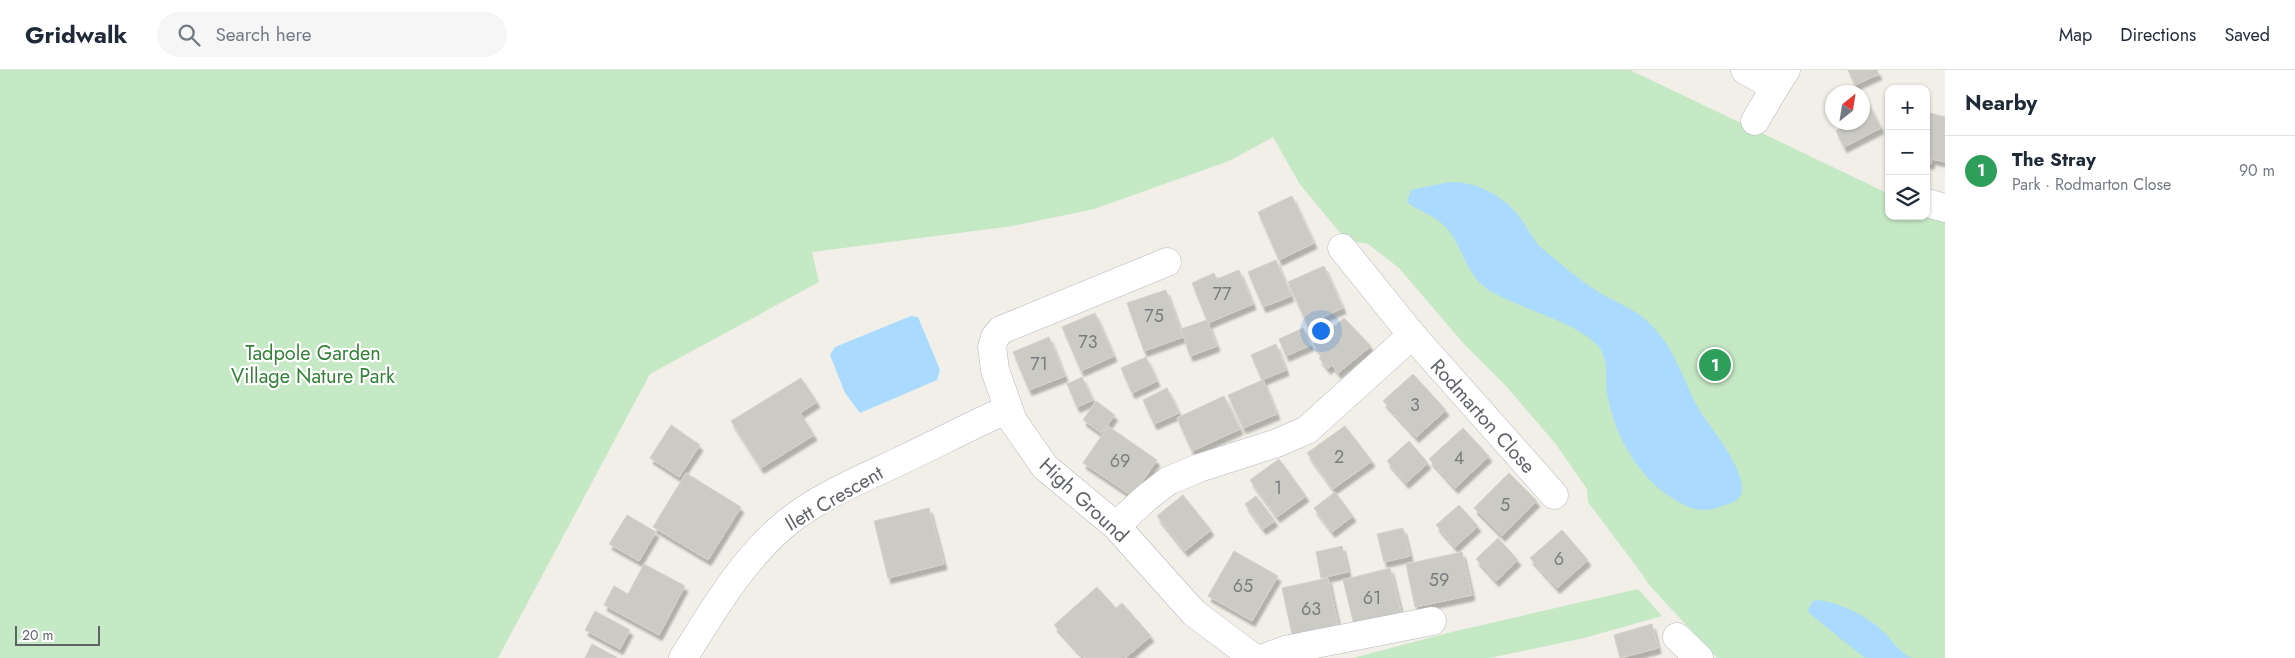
<!DOCTYPE html>
<html lang="en">
<head>
<meta charset="utf-8">
<style>
	body { margin:0; font-family:Jost,sans-serif; background:#f6f6f7; color:#1f2937 }
	.controls { position:absolute; right:15px; top:15px; display:grid; overflow:hidden; border-radius:10px; box-shadow:0 1px 4px #0004 }
	.controls button { width:45px; height:45px; display:grid; place-items:center; padding:0; border:0; border-bottom:1px solid #e0e1e3; background:#fff; color:#1f2937; font:25px sans-serif }
	.compass { position:absolute; left:1825px; top:15px; width:45px; height:45px; border-radius:50%; background:#fff; box-shadow:0 1px 4px #0004; rotate:30deg }
	.scale { position:absolute; left:15px; bottom:12px; width:85px; box-sizing:border-box; padding-left:5px; border:2px solid #5f6368; border-top:0; font-size:14px; line-height:18px; white-space:nowrap; color:#5f6368; -webkit-text-stroke:4px #fff; paint-order:stroke }
	.you { position:absolute; left:1320px; top:260px; width:18px; height:18px; margin:-12px; border:4px solid #fff; border-radius:50%; background:#1a73e8; box-shadow:0 0 0 8px #1a73e833 }
	.badge { display:grid; place-items:center; width:32px; height:32px; border-radius:50%; background:#d93025; color:#fff; font-size:16px; font-weight:700 }
	.pin { position:absolute; translate:-50% -50%; border:2px solid #fff; box-shadow:0 1px 5px #0006 }
	.list { margin:0; padding:0; list-style:none }
	h2 { display:flex; justify-content:space-between; align-items:center; height:65px; margin:0; padding:0 20px; font-size:21px }
	h2 small { font-size:16px; font-weight:400; color:#747a83 }
	.list li { display:grid; grid-template-columns:32px 1fr auto; gap:15px; align-items:center; box-sizing:border-box; height:70px; padding:0 20px; border-top:1px solid #e0e1e3 }
	.list b { display:block; font-size:19px; white-space:nowrap }
	.list p { margin:0; font-size:16px; white-space:nowrap; color:#747a83 }
	.list em { font-size:16px; font-style:normal; color:#747a83 }
	.icon { flex:none; width:28px; height:28px; fill:none; stroke:currentColor; stroke-width:2; stroke-linecap:round; stroke-linejoin:round }
	.map { position:relative; flex:none; width:1945px; height:588px; overflow:hidden }
	header { display:flex; align-items:center; gap:30px; box-sizing:border-box; height:70px; padding:0 25px; background:#fff; border-bottom:1px solid #e0e1e3 }
	header strong { font-size:24px }
	nav { display:flex; gap:28px; margin-inline-start:auto; font-size:18px }
	.search { width:350px; height:45px; background:#f6f6f7; display:flex; align-items:center; gap:12px; box-sizing:border-box; padding:0 18px; border-radius:28px; color:#747a83; font-size:19px }
	main { display:flex }
	aside { flex:1; background:#fff }
	.map>svg:first-child { display:block }
	.green { fill:#c5e8c5 }
	.water { fill:#aadaff }
	.building { fill:#cccac5; stroke:#d6d1c6; filter:url(#shadow) }
	.lines { fill:none; stroke-linecap:round; stroke-linejoin:round }
	.minor-casing { stroke:#b5b8bc; stroke-width:29 }
	.minor { stroke:#fff; stroke-width:28 }
	.labels { text-anchor:middle; stroke-width:4.5; stroke-linejoin:round; paint-order:stroke }
	.number-label { font-size:18px; fill:#7a7d7f }
	.park-label { font-size:20px; fill:#348238; stroke:#fff }
	.street-label { font-size:20px; fill:#5f6368; stroke:#fff }
</style>
</head>
<body>
<header>
<strong>Gridwalk</strong>
<div class="search"><svg class="icon" aria-label="search" viewBox="0 0 24 24"><circle cx="10" cy="10" r="6"/><path d="M15 15l6 6"/></svg>Search here</div>
<nav><a>Map</a><a>Directions</a><a>Saved</a></nav>
</header>
<main>
<div class="map">
<svg width="1945" height="588" viewBox="0 0 1945 588">
	<defs>
		<filter id="shadow"><feDropShadow dx="3" dy="5.5" stdDeviation="1" flood-color="#0004"/></filter>
	</defs>
	<rect width="100%" height="100%" fill="#f1efe8"/>
	<g class="green">
		<path d="M 0,0 L 1630,0 L 1889,124 L 1889,146 L 1926,146 L 1945,151 L 1945,588 L 1717,588 L 1649,515 L 1642,504 L 1588,432 L 1587,419 L 1555,373 L 1506,316 L 1463,273 L 1399,198 L 1368,174 L 1346,170 L 1299,113 L 1273,67 L 1229,91 L 1094,139 L 1013,156 L 812,182 L 819,212 L 650,304 L 498,588 L 0,588 Z"/>
		<path d="M 1638,519 L 1662,546 L 1584,568 L 1490,588 L 1353,588 L 1452,562 Z"/>
	</g>
	<g class="water">
		<path d="M 1449,112 C 1477,111 1506,127 1522,150 C 1529,161 1534,172 1545,181 C 1561,194 1579,210 1597,221 C 1617,234 1636,238 1653,257 C 1675,280 1683,309 1697,336 C 1708,356 1748,400 1741,424 C 1738,432 1729,434 1721,436 C 1701,445 1686,437 1669,426 C 1635,403 1613,361 1607,322 C 1605,306 1609,289 1598,276 C 1578,252 1517,238 1489,220 C 1466,205 1464,180 1449,161 C 1438,146 1421,143 1407,132 L 1411,120 Z"/>
		<path d="M 911,246 L 918,247 L 940,300 L 937,310 L 860,343 L 845,323 L 830,285 L 835,277 Z"/>
		<path d="M 1817,530 C 1837,532 1863,544 1878,557 C 1891,567 1896,581 1912,588 L 1865,588 L 1809,543 L 1808,540 L 1813,531 Z"/>
	</g>
	<g class="building">
		<path d="M 1848,0 L 1877,0 L 1879,4 L 1855,15 Z"/>
		<path d="M 1861,20 L 1881,58 L 1844,77 L 1836,61 L 1841,58 L 1838,52 L 1862,52 L 1862,22 L 1856,22 Z"/>
		<path d="M 1926,42 L 1945,47 L 1945,92 L 1932,89 L 1931,94 L 1926,93 Z"/>
		<path d="M 1292,126 L 1314,173 L 1279,190 L 1258,142 Z"/>
		<path d="M 1276,190 L 1291,226 L 1263,237 L 1248,202 Z"/>
		<path d="M 1324,196 L 1343,238 L 1307,254 L 1288,212 Z"/>
		<path d="M 1239,200 L 1253,234 L 1208,253 L 1192,213 L 1214,203 L 1217,209 Z"/>
		<path d="M 1166,220 L 1183,267 L 1144,281 L 1127,233 Z"/>
		<path d="M 1095,243 L 1114,286 L 1081,301 L 1062,257 Z"/>
		<path d="M 1344,248 L 1371,276 L 1338,303 L 1332,295 L 1328,299 L 1319,288 L 1323,286 L 1313,274 Z"/>
		<path d="M 1207,250 L 1217,276 L 1190,286 L 1181,259 Z"/>
		<path d="M 1303,258 L 1311,275 L 1286,286 L 1279,269 Z"/>
		<path d="M 1049,267 L 1065,306 L 1029,320 L 1013,282 Z"/>
		<path d="M 1276,274 L 1286,300 L 1262,310 L 1251,285 Z"/>
		<path d="M 1146,287 L 1157,311 L 1132,323 L 1121,298 Z"/>
		<path d="M 1413,304 L 1446,340 L 1416,367 L 1383,331 Z"/>
		<path d="M 1082,307 L 1093,330 L 1077,337 L 1067,314 Z"/>
		<path d="M 801,308 L 817,332 L 800,343 L 814,365 L 761,398 L 731,351 Z"/>
		<path d="M 1263,310 L 1277,344 L 1243,358 L 1228,325 Z"/>
		<path d="M 1167,318 L 1179,343 L 1154,354 L 1143,330 Z"/>
		<path d="M 1224,326 L 1240,359 L 1192,381 L 1177,348 Z"/>
		<path d="M 1096,331 L 1115,345 L 1101,363 L 1083,350 Z"/>
		<path d="M 671,355 L 700,375 L 679,407 L 650,388 Z"/>
		<path d="M 1108,356 L 1157,390 L 1132,426 L 1083,393 Z"/>
		<path d="M 1345,356 L 1372,391 L 1333,419 L 1307,383 Z"/>
		<path d="M 1463,358 L 1489,386 L 1455,418 L 1429,389 Z"/>
		<path d="M 1409,371 L 1428,393 L 1406,413 L 1387,391 Z"/>
		<path d="M 1279,389 L 1306,426 L 1277,447 L 1250,410 Z"/>
		<path d="M 686,403 L 741,437 L 708,490 L 653,457 Z"/>
		<path d="M 1509,403 L 1537,431 L 1502,466 L 1474,438 Z"/>
		<path d="M 1335,422 L 1353,446 L 1332,462 L 1314,438 Z"/>
		<path d="M 1183,425 L 1211,460 L 1185,481 L 1157,446 Z"/>
		<path d="M 1256,426 L 1275,451 L 1263,459 L 1245,434 Z"/>
		<path d="M 1459,435 L 1478,456 L 1455,477 L 1436,455 Z"/>
		<path d="M 929,438 L 944,494 L 888,508 L 874,451 Z"/>
		<path d="M 627,445 L 656,462 L 639,491 L 609,474 Z"/>
		<path d="M 1403,458 L 1410,486 L 1384,492 L 1377,464 Z"/>
		<path d="M 1562,460 L 1588,490 L 1557,518 L 1530,488 Z"/>
		<path d="M 1498,468 L 1518,490 L 1496,511 L 1476,489 Z"/>
		<path d="M 1342,476 L 1348,502 L 1321,508 L 1316,482 Z"/>
		<path d="M 1234,481 L 1278,506 L 1252,551 L 1208,526 Z"/>
		<path d="M 1462,482 L 1472,525 L 1415,537 L 1406,494 Z"/>
		<path d="M 644,494 L 685,516 L 659,565 L 604,535 L 614,516 L 628,524 Z"/>
		<path d="M 1390,498 L 1402,546 L 1355,559 L 1343,510 Z"/>
		<path d="M 1328,508 L 1339,559 L 1293,569 L 1282,518 Z"/>
		<path d="M 1097,517 L 1116,538 L 1122,533 L 1151,566 L 1125,588 L 1084,588 L 1054,555 Z"/>
		<path d="M 595,541 L 630,560 L 620,579 L 585,560 Z"/>
		<path d="M 1652,554 L 1658,578 L 1620,588 L 1614,565 Z"/>
		<path d="M 592,574 L 618,588 L 585,588 Z"/>
	</g>
	<g class="lines">
		<defs>
			<g id="minor">
				<path d="M 1745,0 L 1775,17 L 1786,0"/>
				<path d="M 1755,51 L 1775,17"/>
				<path d="M 1927,133 L 1945,138"/>
				<path d="M 1342,178 L 1412,265"/>
				<path d="M 1167,192 L 1001,260 L 995,267 L 992,277 L 995,300 L 1013,351 L 1045,397 L 1116,456 L 1194,543 L 1254,588"/>
				<path d="M 1116,456 L 1146,428 L 1168,411 L 1199,398 L 1277,373 L 1307,360 L 1412,265 L 1554,425"/>
				<path d="M 1677,567 L 1699,588"/>
				<path d="M 683,588 C 713,541 740,493 783,456 C 815,428 864,408 902,390 C 938,373 972,355 1008,339"/>
				<path d="M 1264,588 L 1285,580 L 1432,551"/>
			</g>
		</defs>
		<use href="#minor" class="minor-casing"/>
		<use href="#minor" class="minor"/>
	</g>
	<g class="labels">
		<g class="number-label">
			<text x="1222" y="230">77</text>
			<text x="1154" y="252">75</text>
			<text x="1088" y="278">73</text>
			<text x="1039" y="300">71</text>
			<text x="1415" y="341">3</text>
			<text x="1339" y="393">2</text>
			<text x="1459" y="394">4</text>
			<text x="1120" y="397">69</text>
			<text x="1278" y="424">1</text>
			<text x="1505" y="441">5</text>
			<text x="1559" y="495">6</text>
			<text x="1439" y="516">59</text>
			<text x="1243" y="522">65</text>
			<text x="1372" y="534">61</text>
			<text x="1311" y="545">63</text>
		</g>
		<g class="park-label">
			<text x="313" y="290">Tadpole Garden<tspan x="313" dy="23">Village Nature Park</tspan></text>
		</g>
		<g class="street-label">
			<text transform="translate(1483 346) rotate(48)" y="7">Rodmarton Close</text>
			<text transform="translate(834 428) rotate(-30)" y="7">Ilett Crescent</text>
			<text transform="translate(1084 430) rotate(43)" y="7">High Ground</text>
		</g>
	</g>
</svg>
<div class="controls">
<button>+</button>
<button>−</button>
<button><svg class="icon" aria-label="layers" viewBox="0 0 24 24"><path d="M12 4l9 5-9 5-9-5zM3 14l9 5 9-5"/></svg></button>
</div>
<svg class="compass" viewBox="-18 -18 36 36"><path d="M0-13l5 13h-10z" fill="#e53935"/><path d="M0 13l5-13h-10z" fill="#747a83"/></svg>
<div class="scale">20 m</div>
<div class="you"></div>
<div class="pin badge" style="left:1715px;top:295px;background:#2e9e5b">1</div>
</div>
<aside>
<h2>Nearby<small></small></h2>
<ul class="list">
<li><span class="badge" style="background:#2e9e5b">1</span><div><b>The Stray</b><p>Park · Rodmarton Close</p></div><em>90 m</em></li>
</ul>
</aside>
</main>
</body>
</html>
